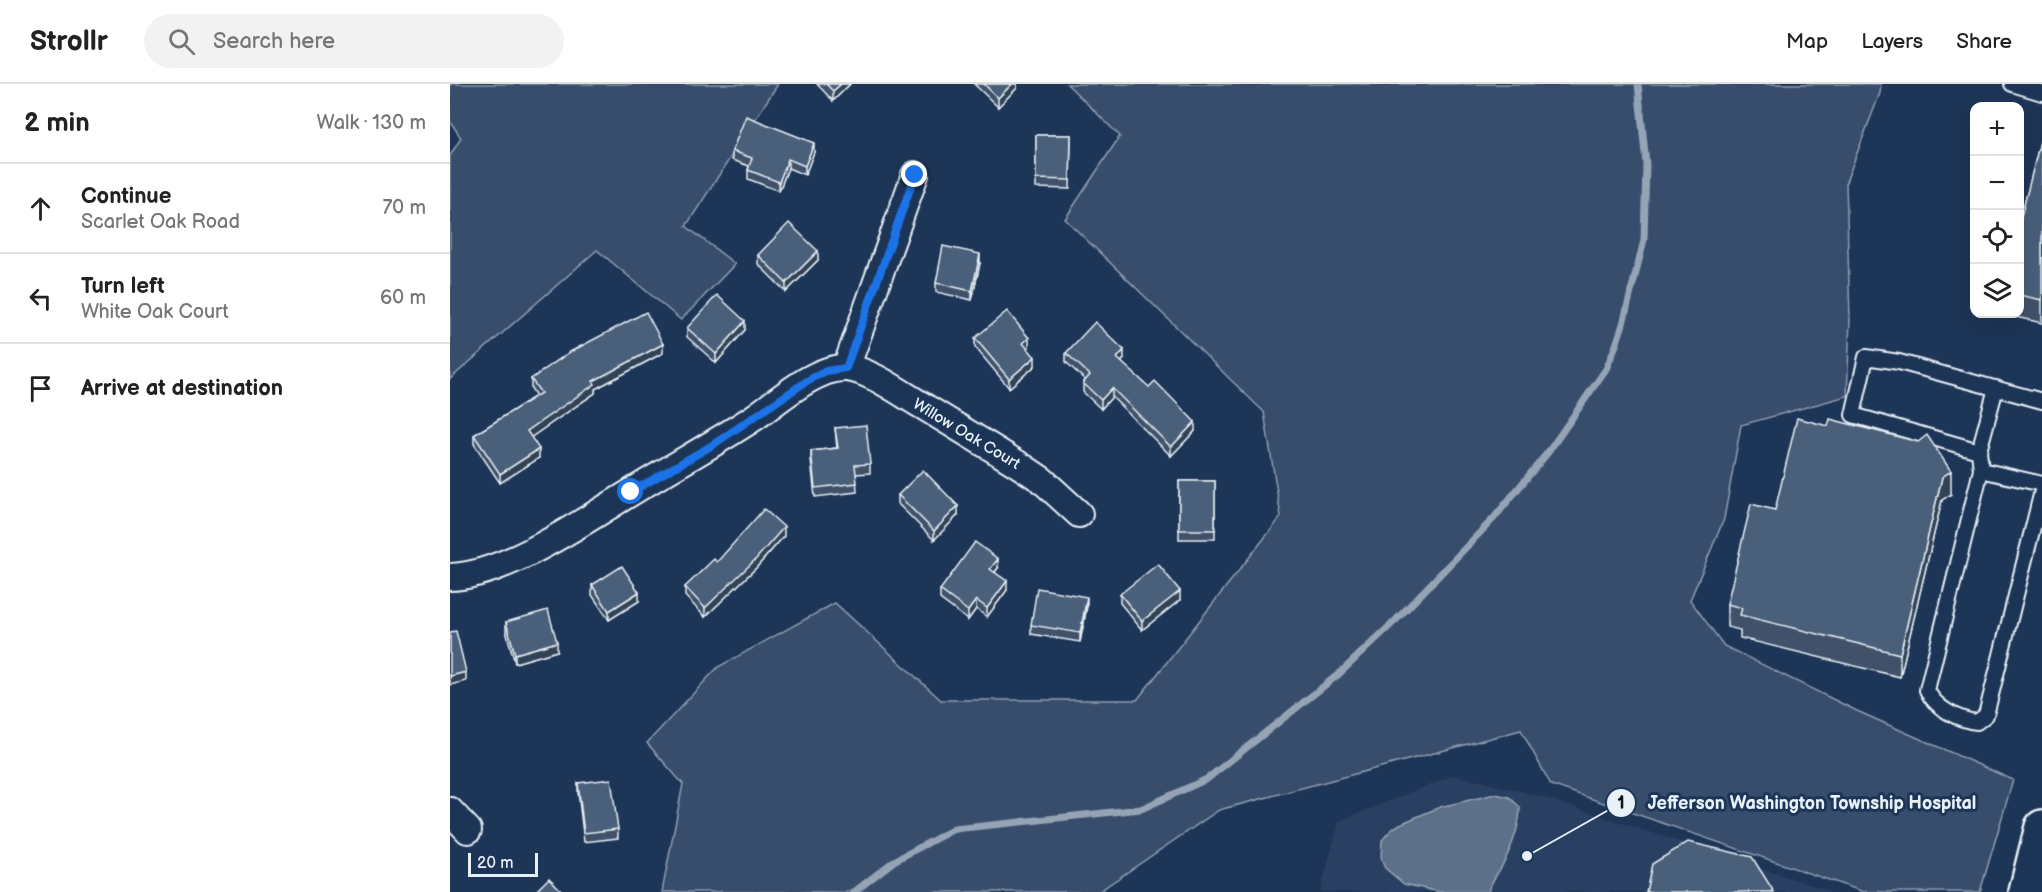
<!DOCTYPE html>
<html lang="en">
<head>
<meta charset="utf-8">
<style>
	body { margin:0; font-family:"Balsamiq Sans",sans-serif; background:#f2f2f2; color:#222 }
	.controls { position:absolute; right:18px; top:18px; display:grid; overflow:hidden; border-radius:12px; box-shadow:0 6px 24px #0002 }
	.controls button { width:54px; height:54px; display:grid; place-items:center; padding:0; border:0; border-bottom:2px solid #e0e0e0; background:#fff; color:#222; font:30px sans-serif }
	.scale { position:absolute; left:18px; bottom:15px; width:70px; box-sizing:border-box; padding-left:6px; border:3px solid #e8f1f8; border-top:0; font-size:16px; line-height:21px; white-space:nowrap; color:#e8f1f8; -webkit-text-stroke:4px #1d3557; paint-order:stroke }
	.stop { position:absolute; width:18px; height:18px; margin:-14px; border:4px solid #1a73e8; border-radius:50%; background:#fff }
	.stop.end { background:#1a73e8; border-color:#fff; box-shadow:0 2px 6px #0008 }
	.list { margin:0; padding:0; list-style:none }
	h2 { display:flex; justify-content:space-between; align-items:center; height:78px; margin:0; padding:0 24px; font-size:26px }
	h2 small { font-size:20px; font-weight:400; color:#767676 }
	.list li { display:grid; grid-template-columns:39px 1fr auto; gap:18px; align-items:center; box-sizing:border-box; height:90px; padding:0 24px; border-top:2px solid #e0e0e0 }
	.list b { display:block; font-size:22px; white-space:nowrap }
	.list p { margin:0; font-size:20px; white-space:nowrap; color:#767676 }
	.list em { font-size:20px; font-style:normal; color:#767676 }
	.icon { flex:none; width:33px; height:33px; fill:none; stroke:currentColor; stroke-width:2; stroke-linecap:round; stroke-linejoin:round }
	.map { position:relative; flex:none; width:1592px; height:808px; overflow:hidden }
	header { display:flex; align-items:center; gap:36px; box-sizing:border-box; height:84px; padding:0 30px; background:#fff; border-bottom:2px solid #e0e0e0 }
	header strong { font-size:28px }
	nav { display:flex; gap:33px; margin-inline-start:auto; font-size:21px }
	.search { width:420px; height:54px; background:#f2f2f2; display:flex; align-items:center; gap:15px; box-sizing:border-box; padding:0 21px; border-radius:33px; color:#767676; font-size:22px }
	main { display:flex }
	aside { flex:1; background:#fff }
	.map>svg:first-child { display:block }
	.built { fill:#2a4162 }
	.green { fill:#374d6c; stroke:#909fb2; stroke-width:1.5 }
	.water { fill:#5d7089; stroke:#95a4b5; stroke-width:1.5 }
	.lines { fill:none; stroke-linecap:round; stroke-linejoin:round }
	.stream { stroke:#95a4b5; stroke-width:7 }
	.service-casing { stroke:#e8f1f8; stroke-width:18 }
	.minor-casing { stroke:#e8f1f8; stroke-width:30 }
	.secondary-casing { stroke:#e8f1f8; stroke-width:38 }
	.service { stroke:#1d3557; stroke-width:14 }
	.minor { stroke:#1d3557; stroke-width:26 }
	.secondary { stroke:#1d3557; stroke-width:33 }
	.wall { fill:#3f5169; stroke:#e8f1f8; stroke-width:1.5 }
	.shaded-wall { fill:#334255; stroke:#e8f1f8; stroke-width:1.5 }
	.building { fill:#495e7a; stroke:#e8f1f8; stroke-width:1.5 }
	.route { stroke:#1a73e8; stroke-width:8 }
	.labels { text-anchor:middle; stroke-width:6; stroke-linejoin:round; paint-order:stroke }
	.street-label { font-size:16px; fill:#e8f1f8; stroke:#1d3557 }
	.leader { fill:none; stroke:#e8f1f8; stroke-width:2 }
	.callout-dot { fill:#e8f1f8; stroke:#1d3557; stroke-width:2 }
	.mark-label { font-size:18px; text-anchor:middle; font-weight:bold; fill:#111 }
	.callout-label { font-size:18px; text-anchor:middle; font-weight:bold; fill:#e8f1f8; stroke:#1d3557; stroke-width:6; stroke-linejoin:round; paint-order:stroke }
</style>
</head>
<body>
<header>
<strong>Strollr</strong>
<div class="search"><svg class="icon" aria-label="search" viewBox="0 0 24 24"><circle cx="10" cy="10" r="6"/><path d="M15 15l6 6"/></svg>Search here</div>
<nav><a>Map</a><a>Layers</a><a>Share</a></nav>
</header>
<main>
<aside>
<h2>2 min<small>Walk · 130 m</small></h2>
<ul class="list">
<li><svg class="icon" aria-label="ahead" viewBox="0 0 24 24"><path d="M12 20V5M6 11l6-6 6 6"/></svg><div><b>Continue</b><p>Scarlet Oak Road</p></div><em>70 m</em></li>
<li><svg class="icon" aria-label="left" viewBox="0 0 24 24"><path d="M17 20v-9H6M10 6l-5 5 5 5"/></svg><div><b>Turn left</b><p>White Oak Court</p></div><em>60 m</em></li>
<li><svg class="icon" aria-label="arrive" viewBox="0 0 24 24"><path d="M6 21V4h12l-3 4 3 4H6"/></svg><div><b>Arrive at destination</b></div></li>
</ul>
</aside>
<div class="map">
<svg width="1592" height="808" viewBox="0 0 1592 808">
	<rect width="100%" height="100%" fill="#1d3557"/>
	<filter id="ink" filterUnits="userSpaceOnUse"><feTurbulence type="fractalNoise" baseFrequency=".0167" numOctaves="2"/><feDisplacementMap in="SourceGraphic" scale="12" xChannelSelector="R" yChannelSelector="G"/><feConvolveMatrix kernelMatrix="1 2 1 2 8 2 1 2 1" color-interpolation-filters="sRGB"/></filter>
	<g filter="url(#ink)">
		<path class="built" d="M 1004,691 L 1090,712 L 1383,808 L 870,808 L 889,737 Z"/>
		<g class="green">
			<path d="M 0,0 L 328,0 L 236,142 L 285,180 L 231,236 L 147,166 L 0,295 L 0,72 L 11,54 L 0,37 Z"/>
			<path d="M 617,0 L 1431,0 L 1430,9 L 1396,98 L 1400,236 L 1397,312 L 1291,341 L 1274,435 L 1240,516 L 1274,562 L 1407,627 L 1563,696 L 1530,808 L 1414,808 L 1101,701 L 1071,646 L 769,726 L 648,808 L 212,808 L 233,700 L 197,659 L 268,583 L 385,519 L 491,616 L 687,616 L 831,433 L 814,328 L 615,135 L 670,52 Z"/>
		</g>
		<path class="water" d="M 1045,710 L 1059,713 L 1070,723 C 1070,741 1062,762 1054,778 C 1049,789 1041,796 1038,808 L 990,808 L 954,800 L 935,784 L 931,775 L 932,756 L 942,745 L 950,740 L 990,723 Z"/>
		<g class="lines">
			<path class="stream" d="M 404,808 L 444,777 L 504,745 L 691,725 L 757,695 L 889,590 L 946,536 L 1044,434 L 1099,367 L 1156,285 L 1166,261 L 1173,240 L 1194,156 L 1196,80 L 1188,0"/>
			<defs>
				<g id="service">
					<path d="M 1562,0 L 1592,9"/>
					<path d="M 1546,304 L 1529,367 L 1531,386 L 1477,606 C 1485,624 1508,636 1527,638 L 1536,631 L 1592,407"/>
					<path d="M 1529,367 L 1403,331 L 1416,273 L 1449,278 L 1592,317"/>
					<path d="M 1531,386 L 1592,400"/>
				</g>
				<g id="minor">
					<path d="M 396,284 L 465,91"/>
					<path d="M 0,493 C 54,492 134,437 180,409 C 222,383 264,360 305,333 C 328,317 367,282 396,284 C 420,286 452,310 473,322 C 507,343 541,363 574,384 L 592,396 L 629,430"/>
					<path d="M 0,727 L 18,746"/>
				</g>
				<path id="secondary" d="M 1576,808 L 1592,743"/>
			</defs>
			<use href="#service" class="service-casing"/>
			<use href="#minor" class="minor-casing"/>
			<use href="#secondary" class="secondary-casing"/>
			<use href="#service" class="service"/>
			<use href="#minor" class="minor"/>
			<use href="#secondary" class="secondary"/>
		</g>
		<g class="wall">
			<path d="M 367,0 L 400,0 L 383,17 Z"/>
			<path d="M 524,0 L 567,0 L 567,4 L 548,23 Z"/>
			<path d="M 1592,50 L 1592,239 L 1553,230 L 1569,230 L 1569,141 Z"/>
			<path d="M 586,51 L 621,51 L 620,105 L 586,104 Z"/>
			<path d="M 282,67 L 364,68 L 355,91 L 338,84 L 329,107 L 298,95 L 298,86 L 299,82 L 282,76 Z"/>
			<path d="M 308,171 L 368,176 L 336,208 L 308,180 Z"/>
			<path d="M 530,179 L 522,216 L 486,208 L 486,199 Z"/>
			<path d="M 237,244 L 295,246 L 266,279 L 237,253 Z"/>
			<path d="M 525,254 L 579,263 L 577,265 L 585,282 L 559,304 L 525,263 Z"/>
			<path d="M 213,269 L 145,305 L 145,309 L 81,353 L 89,374 L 50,399 L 24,360 L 24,351 L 86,312 L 81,304 L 81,295 Z"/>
			<path d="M 616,269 L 674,275 L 671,278 L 745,347 L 721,372 L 662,313 L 651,325 L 633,308 L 633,299 L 635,296 L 616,278 Z"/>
			<path d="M 1378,342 L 1501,410 L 1492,416 L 1450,593 L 1290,554 L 1290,546 L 1277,543 L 1277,520 L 1325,426 Z"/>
			<path d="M 385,344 L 420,380 L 420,389 L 406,390 L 407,408 L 365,413 L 361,376 L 361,367 L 387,364 Z"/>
			<rect x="729" y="397" width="36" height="58"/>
			<path d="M 448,411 L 508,431 L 484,456 L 448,420 Z"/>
			<path d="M 334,452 L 306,484 L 255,533 L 235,512 L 235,503 L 267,478 Z"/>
			<path d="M 548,484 L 545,488 L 557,506 L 537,533 L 526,525 L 518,536 L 490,515 L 490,506 Z"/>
			<path d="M 142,501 L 189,517 L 159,536 L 142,511 Z"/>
			<path d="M 670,510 L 730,516 L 692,546 L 670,519 Z"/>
			<path d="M 637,522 L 630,558 L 581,550 L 581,541 Z"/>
			<path d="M 56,538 L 107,567 L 65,579 L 56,547 Z"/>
			<path d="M 128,699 L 168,745 L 168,754 L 134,758 L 128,708 Z"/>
		</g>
		<g class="shaded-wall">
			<path d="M 391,0 L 400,0 L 383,17 L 383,7 Z"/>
			<path d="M 562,0 L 567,0 L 567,4 L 548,23 L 548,14 Z"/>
			<path d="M 364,59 L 364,68 L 355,91 L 355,82 Z"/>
			<path d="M 338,75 L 338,84 L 329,107 L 329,98 Z"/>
			<path d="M 368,167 L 368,176 L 336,208 L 336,199 Z"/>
			<path d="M 530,170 L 530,179 L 522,216 L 522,207 Z"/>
			<path d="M 295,237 L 295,246 L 266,279 L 266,270 Z"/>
			<path d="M 579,254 L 579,263 L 573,268 L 573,259 Z"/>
			<path d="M 213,260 L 213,269 L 145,305 L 145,309 L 77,356 L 77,347 L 143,297 Z"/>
			<path d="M 674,266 L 674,275 L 667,283 L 667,274 Z"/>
			<path d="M 585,273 L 585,282 L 559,304 L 559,295 Z"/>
			<path d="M 662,304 L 662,313 L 651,325 L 651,316 Z"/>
			<path d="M 745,338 L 745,347 L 721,372 L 721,363 Z"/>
			<path d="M 89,365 L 89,374 L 50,399 L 50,390 Z"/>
			<path d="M 1501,387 L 1501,410 L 1492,416 L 1450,593 L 1450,570 L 1492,393 Z"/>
			<path d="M 508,422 L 508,431 L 484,456 L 484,447 Z"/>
			<path d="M 334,443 L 334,452 L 306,484 L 255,533 L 255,524 Z"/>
			<path d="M 548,475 L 548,484 L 540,494 L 540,485 Z"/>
			<path d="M 557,497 L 557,506 L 537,533 L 537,524 Z"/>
			<path d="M 730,507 L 730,516 L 692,546 L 692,537 Z"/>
			<path d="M 189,508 L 189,517 L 159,536 L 159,527 Z"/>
			<path d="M 637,513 L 637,522 L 630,558 L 630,549 Z"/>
			<path d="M 526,516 L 526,525 L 518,536 L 518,527 Z"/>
			<path d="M 107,558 L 107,567 L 65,579 L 65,570 Z"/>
			<path d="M 16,588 L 16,597 L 0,601 L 0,592 Z"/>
		</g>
		<g class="building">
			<path d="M 376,0 L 391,0 L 383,7 Z"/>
			<path d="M 534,0 L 562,0 L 548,14 Z"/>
			<path d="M 296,32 L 364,59 L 355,82 L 338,75 L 329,98 L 298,86 L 302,74 L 282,67 Z"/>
			<path d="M 1592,50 L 1592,216 L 1569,211 L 1569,141 Z"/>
			<path d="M 586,51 L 621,51 L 620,96 L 586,95 Z"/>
			<path d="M 339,139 L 368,167 L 336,199 L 308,171 Z"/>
			<path d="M 493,162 L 530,170 L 522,207 L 486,199 Z"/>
			<path d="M 267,211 L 295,237 L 266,270 L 237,244 Z"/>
			<path d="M 557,227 L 579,254 L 573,259 L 585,273 L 559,295 L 525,254 Z"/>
			<path d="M 196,228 L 213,260 L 143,297 L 145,300 L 77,347 L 89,365 L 50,390 L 24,351 L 91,309 L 81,295 L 120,268 Z"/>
			<path d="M 645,238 L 674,266 L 667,274 L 699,303 L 705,297 L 745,338 L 721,363 L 662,304 L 651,316 L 633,299 L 640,291 L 616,269 Z"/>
			<path d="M 1347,334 L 1378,342 L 1380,335 L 1468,358 L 1477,351 L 1501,387 L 1492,393 L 1450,570 L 1290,531 L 1292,524 L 1277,520 L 1301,420 L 1325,426 Z"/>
			<path d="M 416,341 L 420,380 L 405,381 L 407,399 L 365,404 L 361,367 L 388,364 L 385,344 Z"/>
			<path d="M 473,386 L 508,422 L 484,447 L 448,411 Z"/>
			<rect x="729" y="397" width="36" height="49"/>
			<path d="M 314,425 L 334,443 L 306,475 L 255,524 L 235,503 L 264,475 L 267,478 Z"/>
			<path d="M 525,458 L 548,475 L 540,485 L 557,497 L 537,524 L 526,516 L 518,527 L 490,506 Z"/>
			<path d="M 708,480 L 730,507 L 692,537 L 670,510 Z"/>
			<path d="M 172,482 L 189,508 L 159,527 L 142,501 Z"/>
			<path d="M 587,504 L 637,513 L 630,549 L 581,541 Z"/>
			<path d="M 98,526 L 107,558 L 65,570 L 56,538 Z"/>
			<path d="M 6,547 L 16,588 L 0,592 L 0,548 Z"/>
			<path d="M 161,695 L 168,745 L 134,749 L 128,699 Z"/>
			<path d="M 1238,758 L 1302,773 L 1324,808 L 1196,808 L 1202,780 Z"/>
			<path d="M 99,794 L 113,808 L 85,808 Z"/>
		</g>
	</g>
	<g class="lines" filter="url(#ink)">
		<path class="route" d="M 181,408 L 261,362 L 357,297 L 376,287 L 396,284 L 465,91"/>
	</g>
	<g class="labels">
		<g class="street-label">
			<text transform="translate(517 349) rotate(31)" y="6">Willow Oak Court</text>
		</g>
	</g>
	<path class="leader" d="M1077 772L1171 719"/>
	<g class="callout-dot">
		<circle cx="1077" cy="772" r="6"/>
		<circle cx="1171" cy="719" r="15"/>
	</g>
	<g class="mark-label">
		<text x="1171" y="725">1</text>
	</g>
	<g class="callout-label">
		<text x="1362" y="725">Jefferson Washington Township Hospital</text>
	</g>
</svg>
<div class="controls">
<button>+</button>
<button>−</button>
<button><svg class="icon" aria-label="locate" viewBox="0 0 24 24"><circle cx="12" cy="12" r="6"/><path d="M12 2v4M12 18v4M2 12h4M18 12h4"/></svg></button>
<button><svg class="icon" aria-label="layers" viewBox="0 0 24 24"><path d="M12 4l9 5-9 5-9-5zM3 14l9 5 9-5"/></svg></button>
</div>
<div class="scale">20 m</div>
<div class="stop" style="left:181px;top:408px"></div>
<div class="stop end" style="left:465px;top:91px"></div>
</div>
</main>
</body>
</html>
